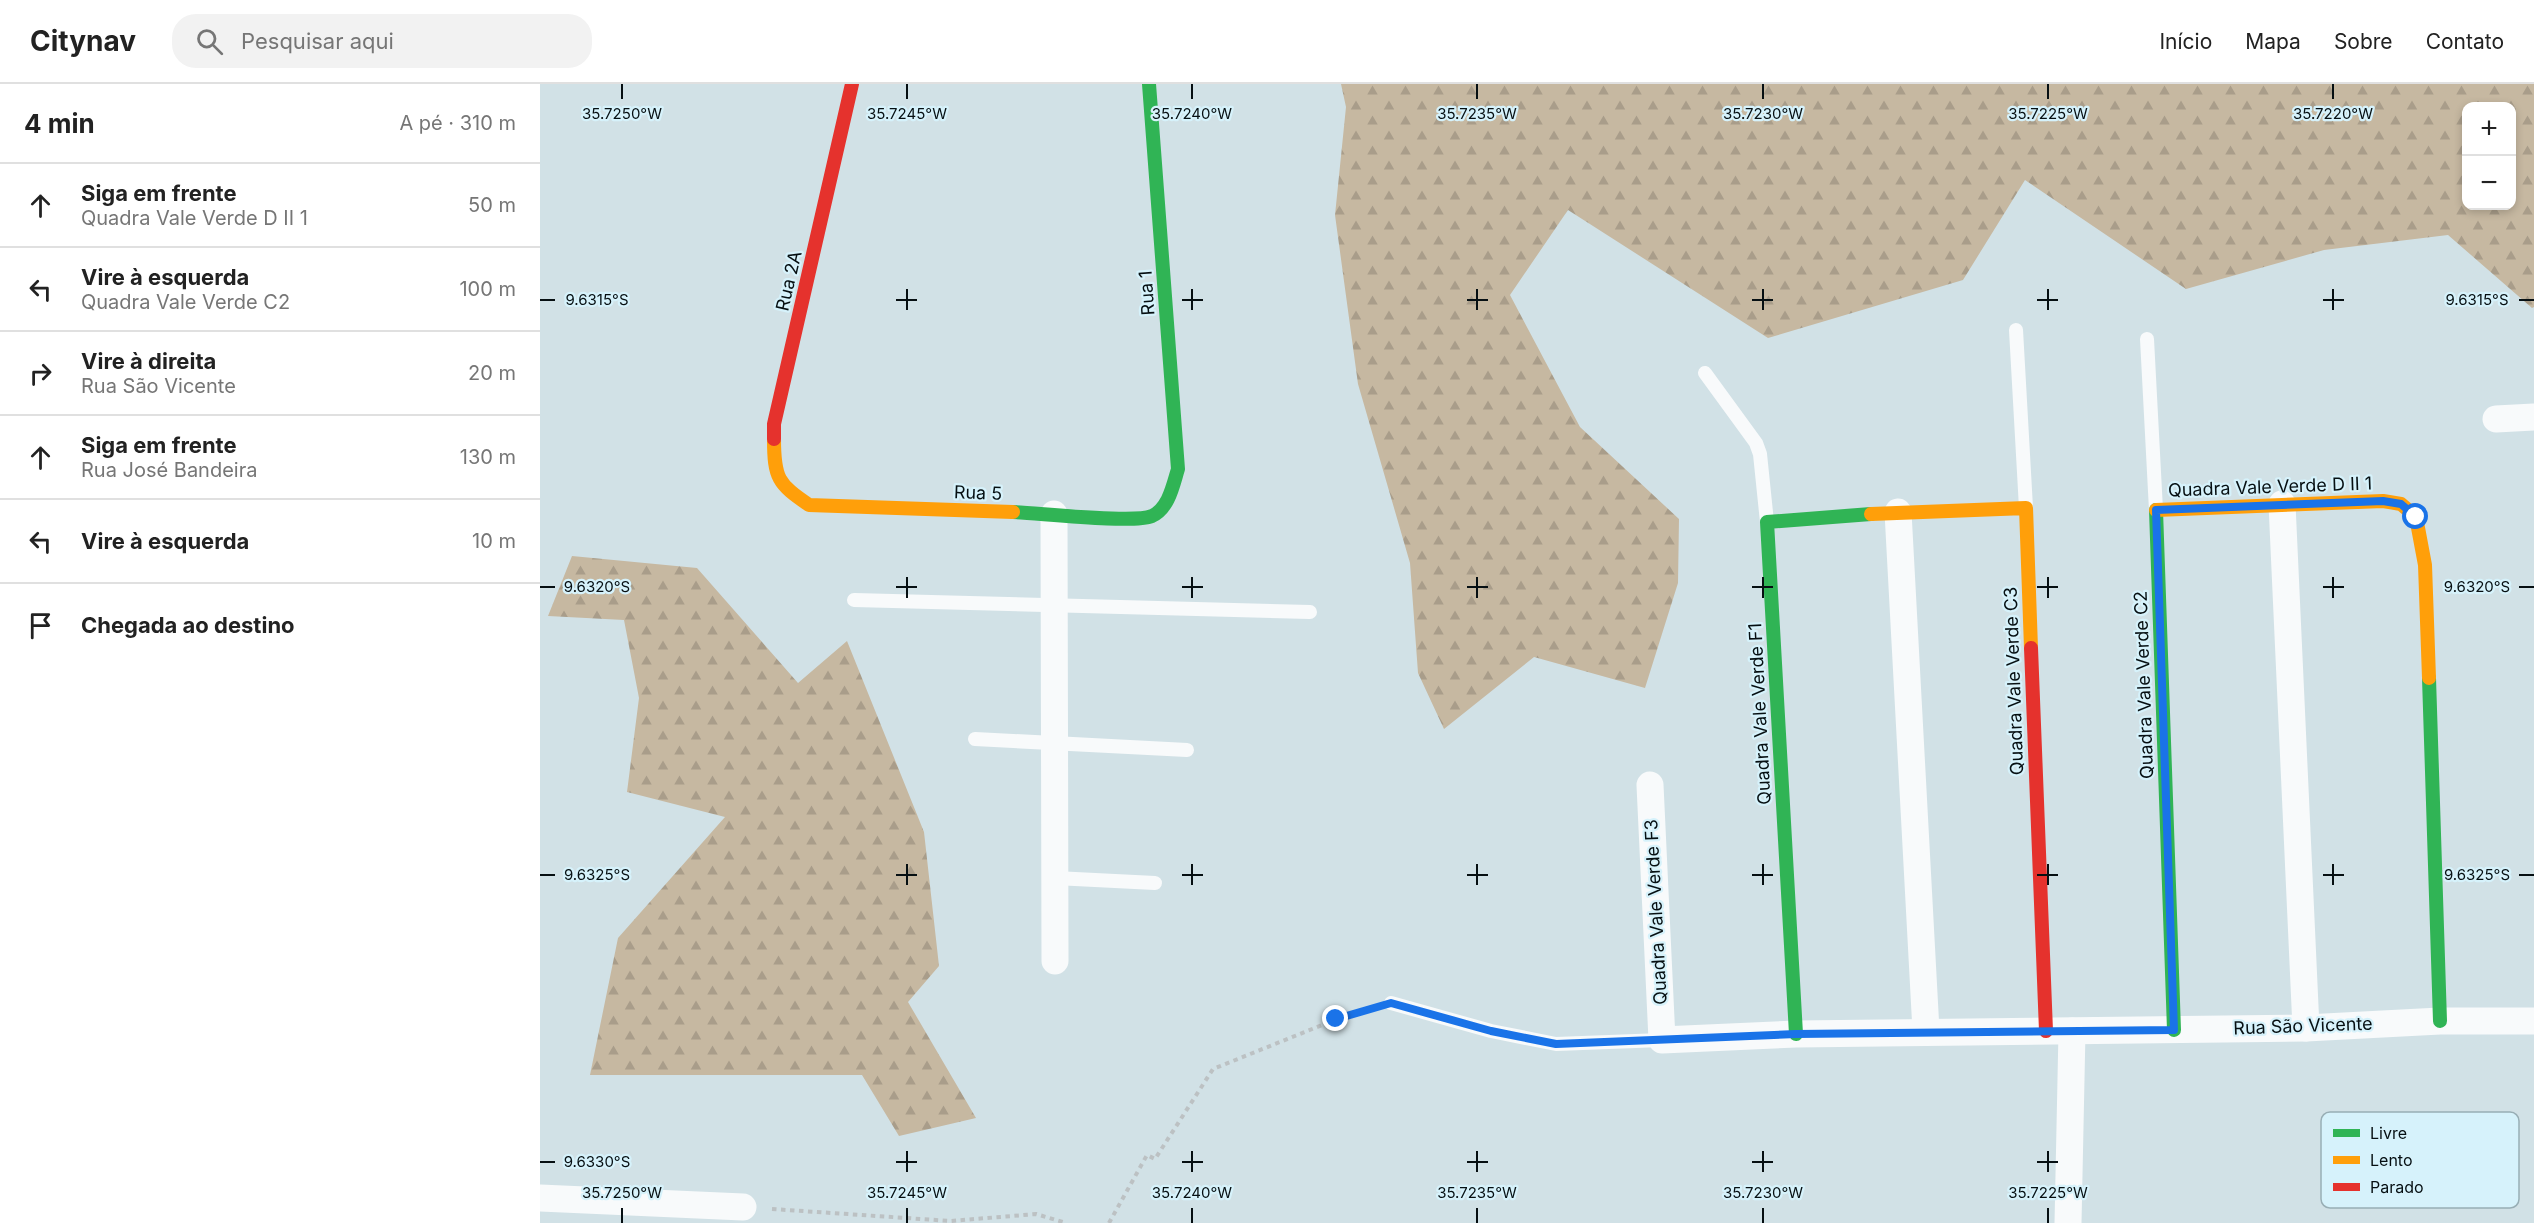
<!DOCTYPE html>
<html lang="pt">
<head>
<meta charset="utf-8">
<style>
	body { margin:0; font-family:Inter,sans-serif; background:#f2f2f2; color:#222 }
	.controls { position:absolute; right:18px; top:18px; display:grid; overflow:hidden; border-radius:12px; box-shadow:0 3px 9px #0003 }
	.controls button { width:54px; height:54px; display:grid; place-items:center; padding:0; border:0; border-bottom:2px solid #e0e0e0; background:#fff; color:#222; font:30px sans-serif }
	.stop { position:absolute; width:18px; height:18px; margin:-14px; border:4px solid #1a73e8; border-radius:50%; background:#fff }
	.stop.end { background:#1a73e8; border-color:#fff; box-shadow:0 2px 6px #0008 }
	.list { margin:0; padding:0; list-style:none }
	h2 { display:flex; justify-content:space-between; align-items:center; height:78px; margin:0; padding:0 24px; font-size:26px }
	h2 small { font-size:20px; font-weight:400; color:#767676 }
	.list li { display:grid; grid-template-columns:39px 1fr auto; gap:18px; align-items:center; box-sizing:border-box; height:84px; padding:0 24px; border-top:2px solid #e0e0e0 }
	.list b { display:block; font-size:22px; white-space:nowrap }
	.list p { margin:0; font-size:20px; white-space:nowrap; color:#767676 }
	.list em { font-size:20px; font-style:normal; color:#767676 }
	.icon { flex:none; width:33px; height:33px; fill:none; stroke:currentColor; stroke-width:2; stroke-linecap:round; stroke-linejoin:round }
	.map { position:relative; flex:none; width:1994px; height:1139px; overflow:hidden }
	header { display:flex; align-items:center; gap:36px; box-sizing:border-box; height:84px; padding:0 30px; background:#fff; border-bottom:2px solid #e0e0e0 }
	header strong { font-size:28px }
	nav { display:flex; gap:33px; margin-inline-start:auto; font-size:21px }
	.search { width:420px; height:54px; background:#f2f2f2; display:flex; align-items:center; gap:15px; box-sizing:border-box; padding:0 21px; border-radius:24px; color:#767676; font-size:22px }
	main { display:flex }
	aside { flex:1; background:#fff }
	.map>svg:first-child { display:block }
	.forest { fill:url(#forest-firs); fill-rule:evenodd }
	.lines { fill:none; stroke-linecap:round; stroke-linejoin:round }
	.path { stroke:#bcc1c3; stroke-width:4; stroke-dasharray:4.5 4.5; stroke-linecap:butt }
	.lane { stroke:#f8fafb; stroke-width:14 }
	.street { stroke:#f8fafb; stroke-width:27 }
	.fast { stroke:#30b455; stroke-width:14 }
	.slow { stroke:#ff9f0a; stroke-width:14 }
	.jam { stroke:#e5322d; stroke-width:14 }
	.route { stroke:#1a73e8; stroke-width:8 }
	.ticks { fill:none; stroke:#060f12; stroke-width:2 }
	.labels { text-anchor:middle; stroke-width:4.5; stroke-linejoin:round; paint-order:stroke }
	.street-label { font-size:18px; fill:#060f12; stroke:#d6f2fb }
	.key { fill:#d6f2fb; stroke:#98aeb5; stroke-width:1.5 }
	.key-label { font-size:16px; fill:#060f12 }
	.ticks-label { font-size:15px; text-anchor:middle; fill:#060f12; stroke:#d6f2fb; stroke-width:4.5; stroke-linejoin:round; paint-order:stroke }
</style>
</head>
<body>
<header>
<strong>Citynav</strong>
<div class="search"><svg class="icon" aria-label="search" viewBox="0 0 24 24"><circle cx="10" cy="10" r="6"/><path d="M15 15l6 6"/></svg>Pesquisar aqui</div>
<nav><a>Início</a><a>Mapa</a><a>Sobre</a><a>Contato</a></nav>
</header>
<main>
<aside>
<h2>4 min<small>A pé · 310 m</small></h2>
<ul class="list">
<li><svg class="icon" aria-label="ahead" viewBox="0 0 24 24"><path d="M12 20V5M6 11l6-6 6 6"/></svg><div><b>Siga em frente</b><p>Quadra Vale Verde D II 1</p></div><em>50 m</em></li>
<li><svg class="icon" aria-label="left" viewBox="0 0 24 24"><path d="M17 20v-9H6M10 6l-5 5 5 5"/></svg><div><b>Vire à esquerda</b><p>Quadra Vale Verde C2</p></div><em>100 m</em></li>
<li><svg class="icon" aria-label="right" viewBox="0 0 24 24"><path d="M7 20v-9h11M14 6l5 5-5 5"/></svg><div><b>Vire à direita</b><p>Rua São Vicente</p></div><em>20 m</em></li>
<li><svg class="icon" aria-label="ahead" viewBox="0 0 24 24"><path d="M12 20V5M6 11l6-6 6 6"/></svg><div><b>Siga em frente</b><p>Rua José Bandeira</p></div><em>130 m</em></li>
<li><svg class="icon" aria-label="left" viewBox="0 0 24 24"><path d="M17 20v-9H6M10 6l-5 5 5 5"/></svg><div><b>Vire à esquerda</b></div><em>10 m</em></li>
<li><svg class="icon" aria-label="arrive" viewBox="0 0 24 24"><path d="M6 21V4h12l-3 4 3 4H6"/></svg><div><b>Chegada ao destino</b></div></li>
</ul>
</aside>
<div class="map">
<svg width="1994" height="1139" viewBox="0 0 1994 1139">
	<defs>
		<pattern id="forest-firs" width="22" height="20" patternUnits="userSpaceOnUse" patternTransform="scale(1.5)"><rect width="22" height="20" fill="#c6b8a1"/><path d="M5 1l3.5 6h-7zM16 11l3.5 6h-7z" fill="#a99d8a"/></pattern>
	</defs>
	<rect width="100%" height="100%" fill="#d1e1e6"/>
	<g class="forest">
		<path d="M 801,0 L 1994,0 L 1994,223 L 1992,224 L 1908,151 L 1784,166 L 1646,205 L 1485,96 L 1423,196 L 1228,254 L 1028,126 L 970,211 L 1040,343 L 1139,435 L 1138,499 L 1105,604 L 994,573 L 904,645 L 878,589 L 870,479 L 818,300 L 795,131 L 806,23 ZM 1972,22 L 1972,122 L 1926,122 L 1926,22 Z"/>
		<path d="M 32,472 L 157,484 L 258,599 L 307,557 L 384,748 L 399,882 L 368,918 L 436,1034 L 359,1052 L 322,991 L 50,991 L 78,854 L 185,733 L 87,708 L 99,614 L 84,536 L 8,532 Z"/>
	</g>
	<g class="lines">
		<g class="path">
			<path d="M 232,1125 L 411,1137 L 496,1130 L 526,1139"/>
			<path d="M 569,1139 L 607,1071 L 615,1075 L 673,985 L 797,935 L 830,925"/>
		</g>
		<g class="lane">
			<path d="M 1476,246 L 1486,424"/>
			<path d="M 1607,255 L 1616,426"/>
			<path d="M 1165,289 L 1216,359 L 1220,370 L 1227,438"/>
			<path d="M 314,516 L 770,528"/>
			<path d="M 435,655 L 647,666"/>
			<path d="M 515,794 L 615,799"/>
			<path d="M 851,919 L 951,947 L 1016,960 L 1122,956"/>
		</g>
		<g class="street">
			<path d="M 1956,335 L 1994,333"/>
			<path d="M 1742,420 L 1766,944"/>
			<path d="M 1358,428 L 1386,947"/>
			<path d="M 514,430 L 515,877"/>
			<path d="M 1110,701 L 1122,956 L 1256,950 L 1766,944 L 1900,937 L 1994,937"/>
			<path d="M 0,1114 L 203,1123"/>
			<path d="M 1528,1139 L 1532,947"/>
		</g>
		<g class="fast">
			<path d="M 1616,426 L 1634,946"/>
			<path d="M 473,428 C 499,429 593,440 612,432 C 629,424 633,401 638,385 L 609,0"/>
			<path d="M 1889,594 L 1900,937"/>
			<path d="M 1256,950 L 1227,438 L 1331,430"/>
		</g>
		<g class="slow">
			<path d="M 234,355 C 234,394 238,400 269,421 L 473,428"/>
			<path d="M 1616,426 L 1843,417 L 1861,420 L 1876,433 L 1885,481 L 1889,594"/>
			<path d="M 1331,430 L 1486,424 L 1491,564"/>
		</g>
		<g class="jam">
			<path d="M 234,355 L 234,340 L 312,0"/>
			<path d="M 1491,564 L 1506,947"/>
		</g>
	</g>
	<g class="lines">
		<path class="route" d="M 796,935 L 851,919 L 951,947 L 1016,960 L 1256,950 L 1634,946 L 1616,426 L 1843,417 L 1861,420 L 1876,433"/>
	</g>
	<path class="ticks" d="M 82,0 L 82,15M 367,0 L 367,15M 652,0 L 652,15M 937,0 L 937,15M 1223,0 L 1223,15M 1508,0 L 1508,15M 1793,0 L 1793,15M 367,205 L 367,226M 652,205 L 652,226M 937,205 L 937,226M 1223,205 L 1223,226M 1508,205 L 1508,226M 1793,205 L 1793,226M 0,216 L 15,216M 356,216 L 377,216M 642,216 L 663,216M 927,216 L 948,216M 1212,216 L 1233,216M 1497,216 L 1518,216M 1783,216 L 1804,216M 1979,216 L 1994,216M 367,493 L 367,514M 652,493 L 652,514M 937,493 L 937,514M 1223,493 L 1223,514M 1508,493 L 1508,514M 1793,493 L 1793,514M 0,503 L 15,503M 356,503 L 377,503M 642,503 L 663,503M 927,503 L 948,503M 1212,503 L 1233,503M 1497,503 L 1518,503M 1783,503 L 1804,503M 1979,503 L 1994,503M 367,780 L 367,801M 652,780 L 652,801M 937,780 L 937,801M 1223,780 L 1223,801M 1508,780 L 1508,801M 1793,780 L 1793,801M 0,791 L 15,791M 356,791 L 377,791M 642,791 L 663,791M 927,791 L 948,791M 1212,791 L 1233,791M 1497,791 L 1518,791M 1783,791 L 1804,791M 1979,791 L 1994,791M 367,1067 L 367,1088M 652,1067 L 652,1088M 937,1067 L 937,1088M 1223,1067 L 1223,1088M 1508,1067 L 1508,1088M 0,1078 L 15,1078M 356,1078 L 377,1078M 642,1078 L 663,1078M 927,1078 L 948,1078M 1212,1078 L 1233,1078M 1497,1078 L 1518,1078M 82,1124 L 82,1139M 367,1124 L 367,1139M 652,1124 L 652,1139M 937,1124 L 937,1139M 1223,1124 L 1223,1139M 1508,1124 L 1508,1139"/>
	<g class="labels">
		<g class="street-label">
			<text transform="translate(249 197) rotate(-77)" y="6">Rua 2A</text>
			<text transform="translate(607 209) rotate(-94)" y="6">Rua 1</text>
			<text transform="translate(1730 403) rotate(-2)" y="6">Quadra Vale Verde D II 1</text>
			<text transform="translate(438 409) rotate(2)" y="6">Rua 5</text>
			<text transform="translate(1474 597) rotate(-92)" y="6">Quadra Vale Verde C3</text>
			<text transform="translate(1604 601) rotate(-92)" y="6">Quadra Vale Verde C2</text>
			<text transform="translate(1220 630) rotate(-93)" y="6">Quadra Vale Verde F1</text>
			<text transform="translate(1116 828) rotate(-93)" y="6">Quadra Vale Verde F3</text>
			<text transform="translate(1763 942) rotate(-2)" y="6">Rua São Vicente</text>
		</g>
	</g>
	<rect x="1781" y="1028" width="198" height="96" rx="9" class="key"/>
	<rect x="1793" y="1045" width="27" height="8" fill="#30b455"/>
	<rect x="1793" y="1072" width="27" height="8" fill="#ff9f0a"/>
	<rect x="1793" y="1099" width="27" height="8" fill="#e5322d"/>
	<g class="key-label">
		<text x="1830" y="1055">Livre</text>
		<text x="1830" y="1082">Lento</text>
		<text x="1830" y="1109">Parado</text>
	</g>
	<g class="ticks-label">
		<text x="82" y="35">35.7250°W</text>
		<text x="367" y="35">35.7245°W</text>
		<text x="652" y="35">35.7240°W</text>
		<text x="937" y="35">35.7235°W</text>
		<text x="1223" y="35">35.7230°W</text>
		<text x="1508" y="35">35.7225°W</text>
		<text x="1793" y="35">35.7220°W</text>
		<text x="57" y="221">9.6315°S</text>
		<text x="1937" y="221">9.6315°S</text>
		<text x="57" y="508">9.6320°S</text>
		<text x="1937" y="508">9.6320°S</text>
		<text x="57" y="796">9.6325°S</text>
		<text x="1937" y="796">9.6325°S</text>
		<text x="57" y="1083">9.6330°S</text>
		<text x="82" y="1114">35.7250°W</text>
		<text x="367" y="1114">35.7245°W</text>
		<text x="652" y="1114">35.7240°W</text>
		<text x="937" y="1114">35.7235°W</text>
		<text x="1223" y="1114">35.7230°W</text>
		<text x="1508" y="1114">35.7225°W</text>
	</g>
</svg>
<div class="controls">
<button>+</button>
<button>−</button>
</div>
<div class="stop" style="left:1876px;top:433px"></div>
<div class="stop end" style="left:796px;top:935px"></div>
</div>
</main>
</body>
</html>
